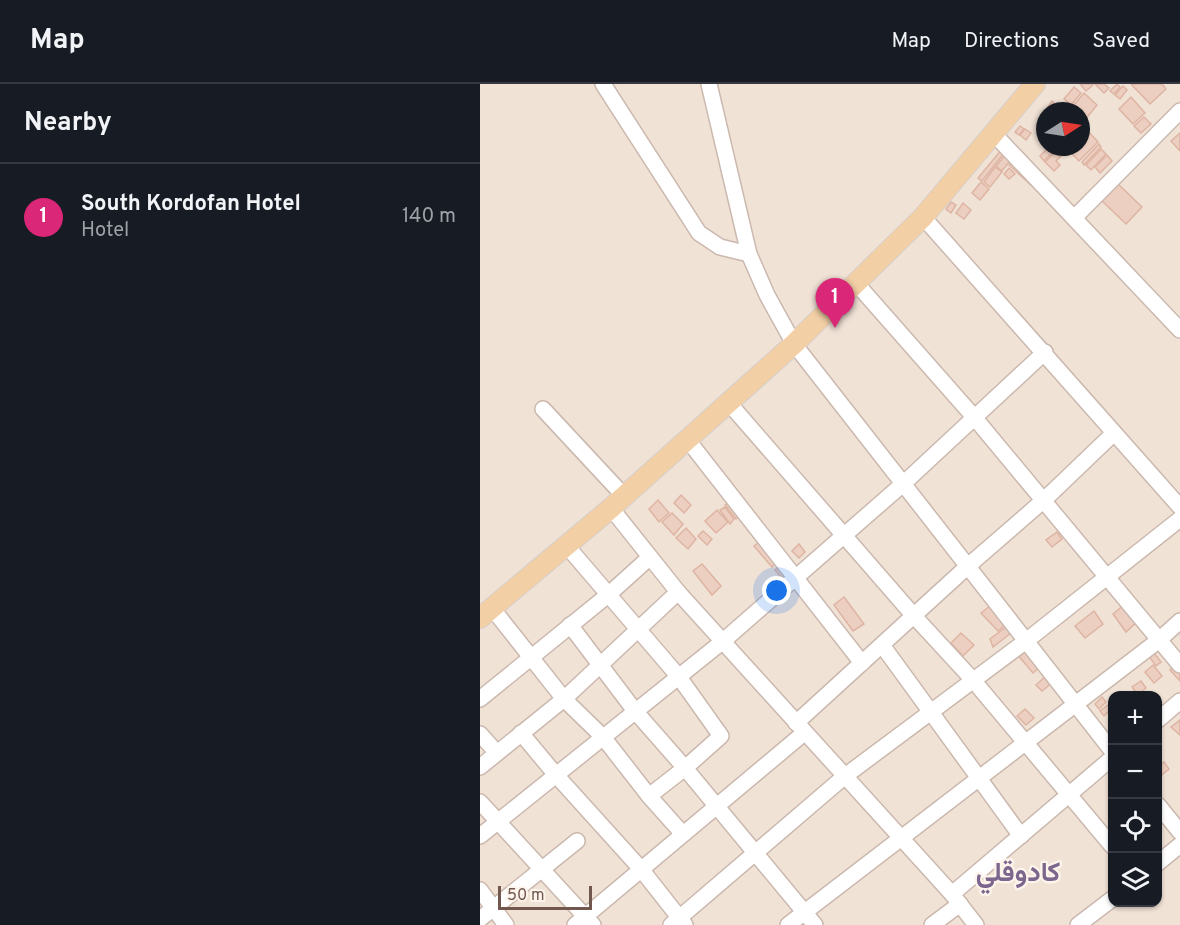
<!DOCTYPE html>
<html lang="en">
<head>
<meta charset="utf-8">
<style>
	body { margin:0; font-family:Overpass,Vazirmatn,sans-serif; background:#242831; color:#f1f3f6 }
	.controls { position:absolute; right:18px; bottom:18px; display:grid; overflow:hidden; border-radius:12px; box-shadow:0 2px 4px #0004 }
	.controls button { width:54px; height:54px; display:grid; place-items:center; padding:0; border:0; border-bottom:2px solid #363941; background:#171b24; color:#f1f3f6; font:30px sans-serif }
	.compass { position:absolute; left:556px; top:18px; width:54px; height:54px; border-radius:50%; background:#171b24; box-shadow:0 2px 4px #0004; rotate:78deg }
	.scale { position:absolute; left:18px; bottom:15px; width:94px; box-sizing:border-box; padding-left:6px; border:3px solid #71574e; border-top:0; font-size:16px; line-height:21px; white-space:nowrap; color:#71574e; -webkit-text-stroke:4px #fdf5ec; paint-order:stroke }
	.you { position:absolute; left:297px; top:507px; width:21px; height:21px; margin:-15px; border:4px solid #fff; border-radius:50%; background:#1a73e8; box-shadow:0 0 0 9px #1a73e833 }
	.badge { display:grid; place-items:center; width:39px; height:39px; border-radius:50%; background:#db2777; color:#fff; font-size:20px; font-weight:700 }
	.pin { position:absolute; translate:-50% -50px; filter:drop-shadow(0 2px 3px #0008) }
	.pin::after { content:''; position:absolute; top:32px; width:21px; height:18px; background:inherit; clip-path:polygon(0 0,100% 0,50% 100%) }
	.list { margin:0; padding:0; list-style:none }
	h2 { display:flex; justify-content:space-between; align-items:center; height:78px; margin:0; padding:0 24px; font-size:26px }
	h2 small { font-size:20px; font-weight:400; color:#9ea1a6 }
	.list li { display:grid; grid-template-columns:39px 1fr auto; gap:18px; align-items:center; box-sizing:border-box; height:108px; padding:0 24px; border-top:2px solid #363941 }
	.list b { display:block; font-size:22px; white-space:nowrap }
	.list p { margin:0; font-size:20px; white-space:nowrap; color:#9ea1a6 }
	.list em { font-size:20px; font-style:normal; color:#9ea1a6 }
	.icon { flex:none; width:33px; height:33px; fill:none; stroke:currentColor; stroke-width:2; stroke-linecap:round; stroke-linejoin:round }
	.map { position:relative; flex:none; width:700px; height:841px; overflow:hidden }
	header { display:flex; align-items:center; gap:36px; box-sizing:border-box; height:84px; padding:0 30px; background:#171b24; border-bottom:2px solid #363941 }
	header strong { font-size:28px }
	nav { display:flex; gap:33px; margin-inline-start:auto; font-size:21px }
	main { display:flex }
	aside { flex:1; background:#171b24 }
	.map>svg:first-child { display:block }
	.residential { fill:#f1e2d6; fill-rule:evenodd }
	.building { fill:#edcfc1; stroke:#deb4a3; stroke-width:1.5 }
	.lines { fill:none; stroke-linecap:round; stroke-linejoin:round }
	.minor-casing { stroke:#cbb8ae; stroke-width:18 }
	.major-casing { stroke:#d7d0cd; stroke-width:22 }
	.minor { stroke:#fff; stroke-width:15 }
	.major { stroke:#f2cfa5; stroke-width:20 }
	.labels { text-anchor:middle; stroke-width:4.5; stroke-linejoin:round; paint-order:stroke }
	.town-label { font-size:27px; font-weight:bold; fill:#7c668d; stroke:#fdf5ec }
</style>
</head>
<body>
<header>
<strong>Map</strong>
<nav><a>Map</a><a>Directions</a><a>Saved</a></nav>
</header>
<main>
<aside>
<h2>Nearby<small></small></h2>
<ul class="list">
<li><span class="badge">1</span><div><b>South Kordofan Hotel</b><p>Hotel</p></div><em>140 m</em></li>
</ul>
</aside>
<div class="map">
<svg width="700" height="841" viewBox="0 0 700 841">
	<rect width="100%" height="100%" fill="#faf1e6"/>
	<path class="residential" d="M 0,0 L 700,0 L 700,841 L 0,841 ZM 565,27 L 601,27 L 601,63 L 565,63 ZM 632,612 L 678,612 L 678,818 L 632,818 Z"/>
	<g class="building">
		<path d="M 600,0 L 612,0 L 613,1 L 606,7 Z"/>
		<path d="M 615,0 L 624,0 L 629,4 L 624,9 Z"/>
		<path d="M 637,0 L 640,3 L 634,10 L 630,7 Z"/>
		<path d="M 651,0 L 682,0 L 686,5 L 670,20 Z"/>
		<path d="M 643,2 L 647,6 L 640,15 L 635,11 Z"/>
		<path d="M 594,3 L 601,9 L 591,21 L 584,15 Z"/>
		<path d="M 604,9 L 617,21 L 604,37 L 601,35 L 601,27 L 597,27 L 593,22 Z"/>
		<path d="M 651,13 L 665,29 L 653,40 L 639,25 Z"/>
		<path d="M 572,17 L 578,23 L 574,27 L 565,28 Z"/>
		<path d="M 664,33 L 671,40 L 661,49 L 654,42 Z"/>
		<path d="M 540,42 L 544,45 L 539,51 L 535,48 Z"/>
		<path d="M 545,45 L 551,49 L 546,56 L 540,51 Z"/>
		<path d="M 606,45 L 618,58 L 599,77 L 586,64 L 601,63 L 601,50 Z"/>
		<path d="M 700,49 L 700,67 L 691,57 Z"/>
		<path d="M 619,60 L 621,63 L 604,81 L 602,78 Z"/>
		<path d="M 569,63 L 575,66 L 564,77 L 560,72 Z"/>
		<path d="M 522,65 L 525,68 L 502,97 L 498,94 Z"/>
		<path d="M 621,65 L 626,70 L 611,86 L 606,81 Z"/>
		<path d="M 576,67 L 581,72 L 576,77 L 580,81 L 574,87 L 565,78 Z"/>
		<path d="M 527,69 L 533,73 L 522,87 L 516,82 Z"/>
		<path d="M 627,71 L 632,77 L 620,89 L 615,83 Z"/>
		<path d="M 534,75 L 556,96 L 551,101 L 529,81 Z"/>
		<path d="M 515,83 L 522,88 L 510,103 L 504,98 Z"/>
		<path d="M 529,84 L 535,90 L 529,95 L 524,90 Z"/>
		<path d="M 501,98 L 509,105 L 500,116 L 492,109 Z"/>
		<path d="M 636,98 L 662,123 L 646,140 L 620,115 Z"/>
		<path d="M 471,118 L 476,121 L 471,129 L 466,125 Z"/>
		<path d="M 483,119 L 491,126 L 484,135 L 476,129 Z"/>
		<path d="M 201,411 L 211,421 L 204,429 L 194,419 Z"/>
		<path d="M 178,416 L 189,429 L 179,438 L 169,425 Z"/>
		<path d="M 251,416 L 263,430 L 256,435 L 245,421 Z"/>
		<path d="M 245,423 L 254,435 L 250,440 L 240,426 Z"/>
		<path d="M 237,426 L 248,438 L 236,449 L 225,437 Z"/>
		<path d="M 192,429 L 203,440 L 194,451 L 182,438 Z"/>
		<path d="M 206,444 L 216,455 L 208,465 L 196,454 Z"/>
		<path d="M 223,447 L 232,455 L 227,461 L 218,452 Z"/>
		<path d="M 577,448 L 582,455 L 572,463 L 566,456 Z"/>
		<path d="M 283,455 L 299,477 L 292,483 L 274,462 Z"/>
		<path d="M 319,460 L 325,468 L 319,474 L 312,467 Z"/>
		<path d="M 222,480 L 241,502 L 232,511 L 213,487 Z"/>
		<path d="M 302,481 L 308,489 L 302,494 L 295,486 Z"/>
		<path d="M 364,513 L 384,540 L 373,547 L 354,521 Z"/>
		<path d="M 646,519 L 660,535 L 646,548 L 633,530 Z"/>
		<path d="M 510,522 L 525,541 L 518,547 L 501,529 Z"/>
		<path d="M 614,527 L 623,540 L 605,554 L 595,542 Z"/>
		<path d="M 526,543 L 531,549 L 513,563 L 510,555 Z"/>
		<path d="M 481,549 L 494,561 L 483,572 L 471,559 Z"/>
		<path d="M 544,562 L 561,582 L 553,589 L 536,569 Z"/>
		<path d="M 671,565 L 681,578 L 676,582 L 666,568 Z"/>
		<path d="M 696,580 L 700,585 L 700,597 L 690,586 Z"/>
		<path d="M 673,581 L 682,592 L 674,599 L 665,588 Z"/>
		<path d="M 567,591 L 573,598 L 562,607 L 556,601 Z"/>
		<path d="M 661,597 L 666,604 L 658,611 L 652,603 Z"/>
		<path d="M 622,613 L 626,618 L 619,625 L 615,620 Z"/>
		<path d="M 628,621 L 631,625 L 624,632 L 620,627 Z"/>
		<path d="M 545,625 L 554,634 L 546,641 L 537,632 Z"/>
		<path d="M 700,636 L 700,651 L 691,643 Z"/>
		<path d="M 684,678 L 689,685 L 678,694 L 678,683 Z"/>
	</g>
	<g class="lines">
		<defs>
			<g id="minor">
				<path d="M 123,0 L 219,149 L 240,163 L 269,170"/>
				<path d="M 229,0 L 269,170 L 287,211 L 314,260 L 632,667"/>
				<path d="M 514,50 L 700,246"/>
				<path d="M 443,133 L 700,423"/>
				<path d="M 594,134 L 700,27"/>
				<path d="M 376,199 L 494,333 L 700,581"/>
				<path d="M 248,318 L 434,532 L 493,596 L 632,762"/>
				<path d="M 63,325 L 144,412"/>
				<path d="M 207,355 L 382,579"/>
				<path d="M 131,424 L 198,508 L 472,810 L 496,841"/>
				<path d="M 12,524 L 84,615 L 123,653 L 169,712 L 205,684 L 241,652 L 199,593 L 86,461"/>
				<path d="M 90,541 L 155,627 L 205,684 L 335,841"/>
				<path d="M 402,561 L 541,752"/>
				<path d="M 0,615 L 128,511 L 169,474"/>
				<path d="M 678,636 L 700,617"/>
				<path d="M 316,639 L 488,482 L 564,416 L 634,349"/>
				<path d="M 41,649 L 76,691 L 161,785 L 205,841"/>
				<path d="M 0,650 L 17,669"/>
				<path d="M 0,683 L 84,615 L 198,508"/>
				<path d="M 169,712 L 202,749"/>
				<path d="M 0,718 L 113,841"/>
				<path d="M 678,721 L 700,748"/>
				<path d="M 0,752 L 242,558 L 424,399 L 565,268"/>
				<path d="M 678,779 L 700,761"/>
				<path d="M 0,806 L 26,841"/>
				<path d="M 472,810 L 632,674"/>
				<path d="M 0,835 L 97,757"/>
				<path d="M 95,841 L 324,649"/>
				<path d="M 191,841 L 365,692 L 546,557 L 700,435"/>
				<path d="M 308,841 L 679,556 L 700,537"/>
				<path d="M 452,841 L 480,820"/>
				<path d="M 598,841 L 632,815"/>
			</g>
			<path id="major" d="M 0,534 L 131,424 L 314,260 L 443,133 L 555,0"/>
		</defs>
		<use href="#minor" class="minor-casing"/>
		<use href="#major" class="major-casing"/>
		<use href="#minor" class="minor"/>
		<use href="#major" class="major"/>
	</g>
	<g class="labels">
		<g class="town-label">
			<text x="538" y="797">كادوقلي</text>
		</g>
	</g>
</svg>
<div class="controls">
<button>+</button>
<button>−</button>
<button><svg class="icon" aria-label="locate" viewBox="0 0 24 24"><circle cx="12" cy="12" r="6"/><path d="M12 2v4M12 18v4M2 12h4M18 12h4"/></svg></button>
<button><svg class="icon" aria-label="layers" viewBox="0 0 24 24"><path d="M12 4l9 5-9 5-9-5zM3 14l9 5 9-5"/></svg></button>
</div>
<svg class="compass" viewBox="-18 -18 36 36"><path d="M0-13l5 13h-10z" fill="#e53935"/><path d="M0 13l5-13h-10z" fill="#9ea1a6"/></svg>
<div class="scale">50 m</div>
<div class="you"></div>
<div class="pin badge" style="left:355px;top:244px">1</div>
</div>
</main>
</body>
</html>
